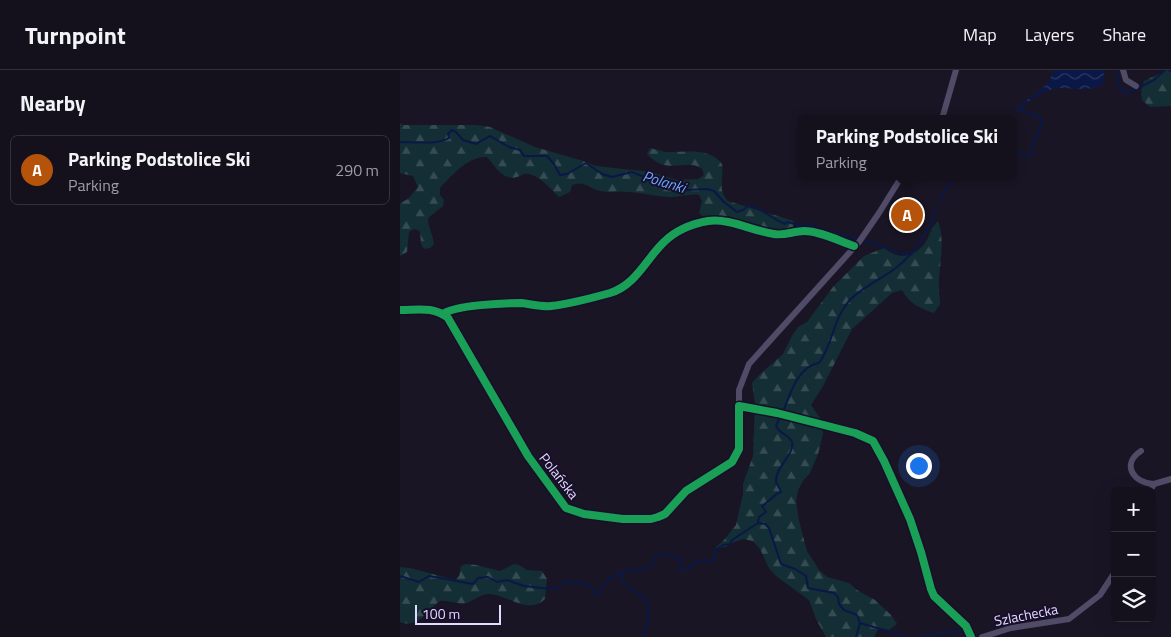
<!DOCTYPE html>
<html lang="en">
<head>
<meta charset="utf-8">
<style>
	body { margin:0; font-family:"Titillium Web",sans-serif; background:#1d1925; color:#f1f3f6 }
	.controls { position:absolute; right:15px; bottom:15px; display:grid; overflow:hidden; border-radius:8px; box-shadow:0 5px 20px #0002 }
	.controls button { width:45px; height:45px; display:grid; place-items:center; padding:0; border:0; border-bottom:1px solid #33303b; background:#14101c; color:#f1f3f6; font:25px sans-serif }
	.scale { position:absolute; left:15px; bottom:12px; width:86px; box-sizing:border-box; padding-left:5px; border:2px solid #e3daff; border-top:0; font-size:14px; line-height:18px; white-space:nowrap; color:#e3daff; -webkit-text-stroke:4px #180f2b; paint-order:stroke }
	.you { position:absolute; left:518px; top:395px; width:18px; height:18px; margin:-12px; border:4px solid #fff; border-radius:50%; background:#1a73e8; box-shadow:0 0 0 8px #1a73e833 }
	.badge { display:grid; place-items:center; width:32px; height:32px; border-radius:50%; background:#b45309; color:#fff; font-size:16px; font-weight:700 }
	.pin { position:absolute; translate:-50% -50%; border:2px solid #fff; box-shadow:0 1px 5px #0006 }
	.popup { position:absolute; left:398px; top:45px; width:218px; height:65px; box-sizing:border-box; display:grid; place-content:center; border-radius:8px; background:#14101c; filter:drop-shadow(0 1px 4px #0005); font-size:16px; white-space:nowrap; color:#9d9da3 }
	.popup b { font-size:19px; color:#f1f3f6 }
	.popup::after { content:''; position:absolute; left:50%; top:100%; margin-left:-10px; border:10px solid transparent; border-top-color:#14101c }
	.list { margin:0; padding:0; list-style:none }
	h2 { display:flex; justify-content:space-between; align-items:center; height:65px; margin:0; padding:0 20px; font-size:21px }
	h2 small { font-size:16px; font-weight:400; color:#9d9da3 }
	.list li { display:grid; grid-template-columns:32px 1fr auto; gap:15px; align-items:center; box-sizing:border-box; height:70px; margin:0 10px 10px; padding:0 10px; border:1px solid #33303b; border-radius:8px }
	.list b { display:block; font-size:19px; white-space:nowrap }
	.list p { margin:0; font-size:16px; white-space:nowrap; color:#9d9da3 }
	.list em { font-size:16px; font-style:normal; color:#9d9da3 }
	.icon { flex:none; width:28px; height:28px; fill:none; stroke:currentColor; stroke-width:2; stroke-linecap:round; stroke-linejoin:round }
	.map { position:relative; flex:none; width:771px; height:567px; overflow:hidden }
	header { display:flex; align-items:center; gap:30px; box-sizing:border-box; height:70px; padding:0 25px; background:#14101c; border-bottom:1px solid #33303b }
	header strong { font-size:24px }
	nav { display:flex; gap:28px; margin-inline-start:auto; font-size:18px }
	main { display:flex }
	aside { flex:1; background:#14101c }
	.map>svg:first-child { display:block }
	.forest { fill:url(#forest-firs) }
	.water { fill:url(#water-waves) }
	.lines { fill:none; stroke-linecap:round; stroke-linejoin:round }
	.stream { stroke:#0a1848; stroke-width:2 }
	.minor { stroke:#504b66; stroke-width:6 }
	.cycleway-casing { stroke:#180f2b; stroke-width:11 }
	.cycleway { stroke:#1a9f57; stroke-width:8 }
	.labels { text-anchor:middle; stroke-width:4; stroke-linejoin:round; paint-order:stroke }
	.street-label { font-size:14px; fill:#e3daff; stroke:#180f2b }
	.water-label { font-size:15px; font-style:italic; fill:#68a6ff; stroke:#180f2b }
</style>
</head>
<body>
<header>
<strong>Turnpoint</strong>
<nav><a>Map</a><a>Layers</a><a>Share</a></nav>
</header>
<main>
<aside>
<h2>Nearby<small></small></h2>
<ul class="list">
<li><span class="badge">A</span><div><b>Parking Podstolice Ski</b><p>Parking</p></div><em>290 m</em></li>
</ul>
</aside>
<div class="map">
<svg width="771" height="567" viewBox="0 0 771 567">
	<defs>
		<pattern id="forest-firs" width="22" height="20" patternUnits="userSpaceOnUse" patternTransform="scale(1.25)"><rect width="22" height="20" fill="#132e34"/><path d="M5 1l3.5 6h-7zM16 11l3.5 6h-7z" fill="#354c52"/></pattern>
		<pattern id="water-waves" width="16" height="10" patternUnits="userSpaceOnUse" patternTransform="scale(1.25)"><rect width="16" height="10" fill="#0a1848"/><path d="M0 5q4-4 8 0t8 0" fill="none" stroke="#2e3963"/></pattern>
	</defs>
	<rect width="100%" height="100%" fill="#1a1525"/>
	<g class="forest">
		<path d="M 767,0 L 771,0 L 771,38 L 770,36 L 750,37 L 742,30 L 741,21 L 744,11 Z"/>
		<path d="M 0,53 L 3,55 L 76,55 L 90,57 L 135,77 L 183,91 L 196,96 L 251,102 L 277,110 L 298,109 L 304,105 L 302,99 C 286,87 267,107 247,84 L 250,78 C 255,79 260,81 266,82 C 285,83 308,76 322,94 C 324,107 317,120 328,131 L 394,151 L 393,157 L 382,162 L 370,160 L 328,146 L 304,147 L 299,143 L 302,131 L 299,125 C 289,123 279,128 268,127 C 255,126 242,123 229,122 C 220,121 210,123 201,121 C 188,119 187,110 172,115 L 170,122 L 159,127 C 151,120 142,108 132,105 C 126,102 123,105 117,107 C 103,111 95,96 87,87 C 68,86 52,105 40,118 L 40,125 L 44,130 L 43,136 L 28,148 C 28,158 33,165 34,174 L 30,178 L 24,179 L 21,174 L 20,161 L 14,159 L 9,162 L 7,182 L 0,186 L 0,133 L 8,129 L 18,117 L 13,106 L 0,103 Z"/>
		<path d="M 538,151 C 545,168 540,191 539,210 C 538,218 540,226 540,234 L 534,243 C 519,238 510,234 502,220 L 492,223 L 452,259 L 423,316 L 411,335 L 423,352 L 423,364 L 418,384 L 410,403 L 403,411 L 398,420 L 396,431 L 399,451 L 407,481 L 419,500 L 427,507 L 449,513 L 457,520 L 475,530 L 491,545 L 497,554 L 489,560 L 479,558 L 474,567 L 426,567 L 416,549 L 409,530 L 376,506 L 369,498 L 360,479 L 353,471 L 343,469 L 334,472 L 326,477 L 315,478 L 323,471 L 336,455 L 343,424 L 343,414 L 353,386 L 355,334 L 352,313 L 359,305 L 383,284 L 392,266 L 398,257 L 407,252 L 433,217 L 464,186 L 484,178 C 489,182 496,186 503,186 C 513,186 524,177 528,168 C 531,161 532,157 538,151 Z"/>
		<path d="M 66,494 L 76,495 L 100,501 L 114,494 L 119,495 L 127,500 L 142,501 L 147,509 L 145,529 C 129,545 108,525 89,524 C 81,524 75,530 67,533 C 58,535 49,530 40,531 C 26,540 20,559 0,552 L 0,497 L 10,498 L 55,510 L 59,506 L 61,496 Z"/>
	</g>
	<path class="water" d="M 657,0 L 704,0 L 703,14 C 691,22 674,18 660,18 C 645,19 628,30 619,41 L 616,39 C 630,25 648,21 653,1 Z"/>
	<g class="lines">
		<g class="stream">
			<path d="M 718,0 C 717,9 718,18 726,24 L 754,10 L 765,0"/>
			<path d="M 769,0 L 771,2"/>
			<path d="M 0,72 C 15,72 37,75 49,68 L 48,64 L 52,60 L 56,62 L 63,70 L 76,74 L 90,66 L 109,77 L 120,80 L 124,86 L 147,86 L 154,94 L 160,105 L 167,104 L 186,93 L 202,104 L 212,107 L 232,102 L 259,113 L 286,120 L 308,119 L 314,121 L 324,132 L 337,142 L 343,140 L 349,135 C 364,140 371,148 385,154 L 387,152 L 399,155 L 409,154 L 415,157 L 449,167 L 457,167"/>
			<path d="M 612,80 C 619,83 626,89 632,84 C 631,71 635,71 640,60 C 641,57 641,52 641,48 L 629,42 L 624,42 L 621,38"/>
			<path d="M 540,131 L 546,119 L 555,106"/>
			<path d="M 462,169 L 502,184 L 512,184"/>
			<path d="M 383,342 C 390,324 398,296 419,293 C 433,274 433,249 449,231 C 458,221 473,213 484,206 C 511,190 527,167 537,137"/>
			<path d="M 358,453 L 365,454 L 369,458 L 381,494 L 395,499 L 406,506 L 408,518 L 434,523 L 438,527 L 439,534 L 444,540 L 457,545 L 460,553 L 456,567"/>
			<path d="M 358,453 L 359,447 L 366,442 L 362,436 C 369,432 374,424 381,422 C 380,418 377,415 376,412 C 375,397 395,384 392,372 C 389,364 379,364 376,356 L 380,347"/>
			<path d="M 222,503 L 222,512 C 230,519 239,523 247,531 L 248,548 L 243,567"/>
			<path d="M 0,506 L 19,512 L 29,506 L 73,514 L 78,508 L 88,507 L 97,512 L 107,510 L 124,516 L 151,519 L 158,518 L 166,511 C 184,516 185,506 197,525 L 209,509 L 228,500 L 245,499 L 250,497 L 257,485 C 267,483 274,486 282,490 L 279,497 L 280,500 L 287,500 C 293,493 301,488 311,491 L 315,489 L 315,480 L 323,475 L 330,474 L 332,470 L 358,453"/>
			<path d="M 460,553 L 508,567"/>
			<path d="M 516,567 L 553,561 L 565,562"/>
		</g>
		<g class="minor">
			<path d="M 723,0 L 726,10 L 736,16"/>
			<path d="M 542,49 L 556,0"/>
			<path d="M 0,240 C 18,240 33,236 48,248 L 128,386 L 166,438 L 184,444 L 223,449 L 251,449 L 258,447 L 265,444 L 286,421 L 332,392 L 339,379 L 339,320 L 349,294 L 459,172 L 479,143 L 502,106"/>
			<path d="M 43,244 C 55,235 105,233 121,233 C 131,234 141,237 151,236 C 169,234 192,228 210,223 C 236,215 246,189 264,172 C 276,160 291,154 308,151 C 330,148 352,161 374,164 C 384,166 394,161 404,161 C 420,161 439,171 454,176"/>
			<path d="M 339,336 L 377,343 L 455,363 L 473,371 L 484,391 L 510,449 L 521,482 L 531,519 L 534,526 L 566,556 L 571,567"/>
			<path d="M 741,381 C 721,394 733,413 754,414"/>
			<path d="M 750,421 L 754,414 L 771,409"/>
			<path d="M 582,567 L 611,558 L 669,549 L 700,525 L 715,502"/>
		</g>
		<defs>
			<g id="cycleway">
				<path d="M 0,240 C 18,240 33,236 48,248 L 128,386 L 166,438 L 184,444 L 223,449 L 251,449 L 258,447 L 265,444 L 286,421 L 332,392 L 339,379 L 339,336 L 377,343 L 455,363 L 473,371 L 484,391 L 510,449 L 521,482 L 531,519 L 534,526 L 566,556 L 571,567"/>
				<path d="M 43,244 C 55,235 105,233 121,233 C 131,234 141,237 151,236 C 169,234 192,228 210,223 C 236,215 246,189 264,172 C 276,160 291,154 308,151 C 330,148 352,161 374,164 C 384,166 394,161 404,161 C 420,161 439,171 454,176"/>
			</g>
		</defs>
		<use href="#cycleway" class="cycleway-casing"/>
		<use href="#cycleway" class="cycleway"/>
	</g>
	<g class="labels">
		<g class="street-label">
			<text transform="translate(159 406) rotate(52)" y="5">Polańska</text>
			<text transform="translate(626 545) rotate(-11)" y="5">Szlachecka</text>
		</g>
		<g class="water-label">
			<text transform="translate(264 112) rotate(17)" y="5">Polanki</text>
		</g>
	</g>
</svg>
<div class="controls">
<button>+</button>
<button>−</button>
<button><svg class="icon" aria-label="layers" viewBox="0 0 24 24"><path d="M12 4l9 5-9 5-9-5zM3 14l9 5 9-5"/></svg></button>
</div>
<div class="scale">100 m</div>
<div class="you"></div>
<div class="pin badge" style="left:507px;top:145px">A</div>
<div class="popup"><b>Parking Podstolice Ski</b>Parking</div>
</div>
</main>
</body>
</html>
